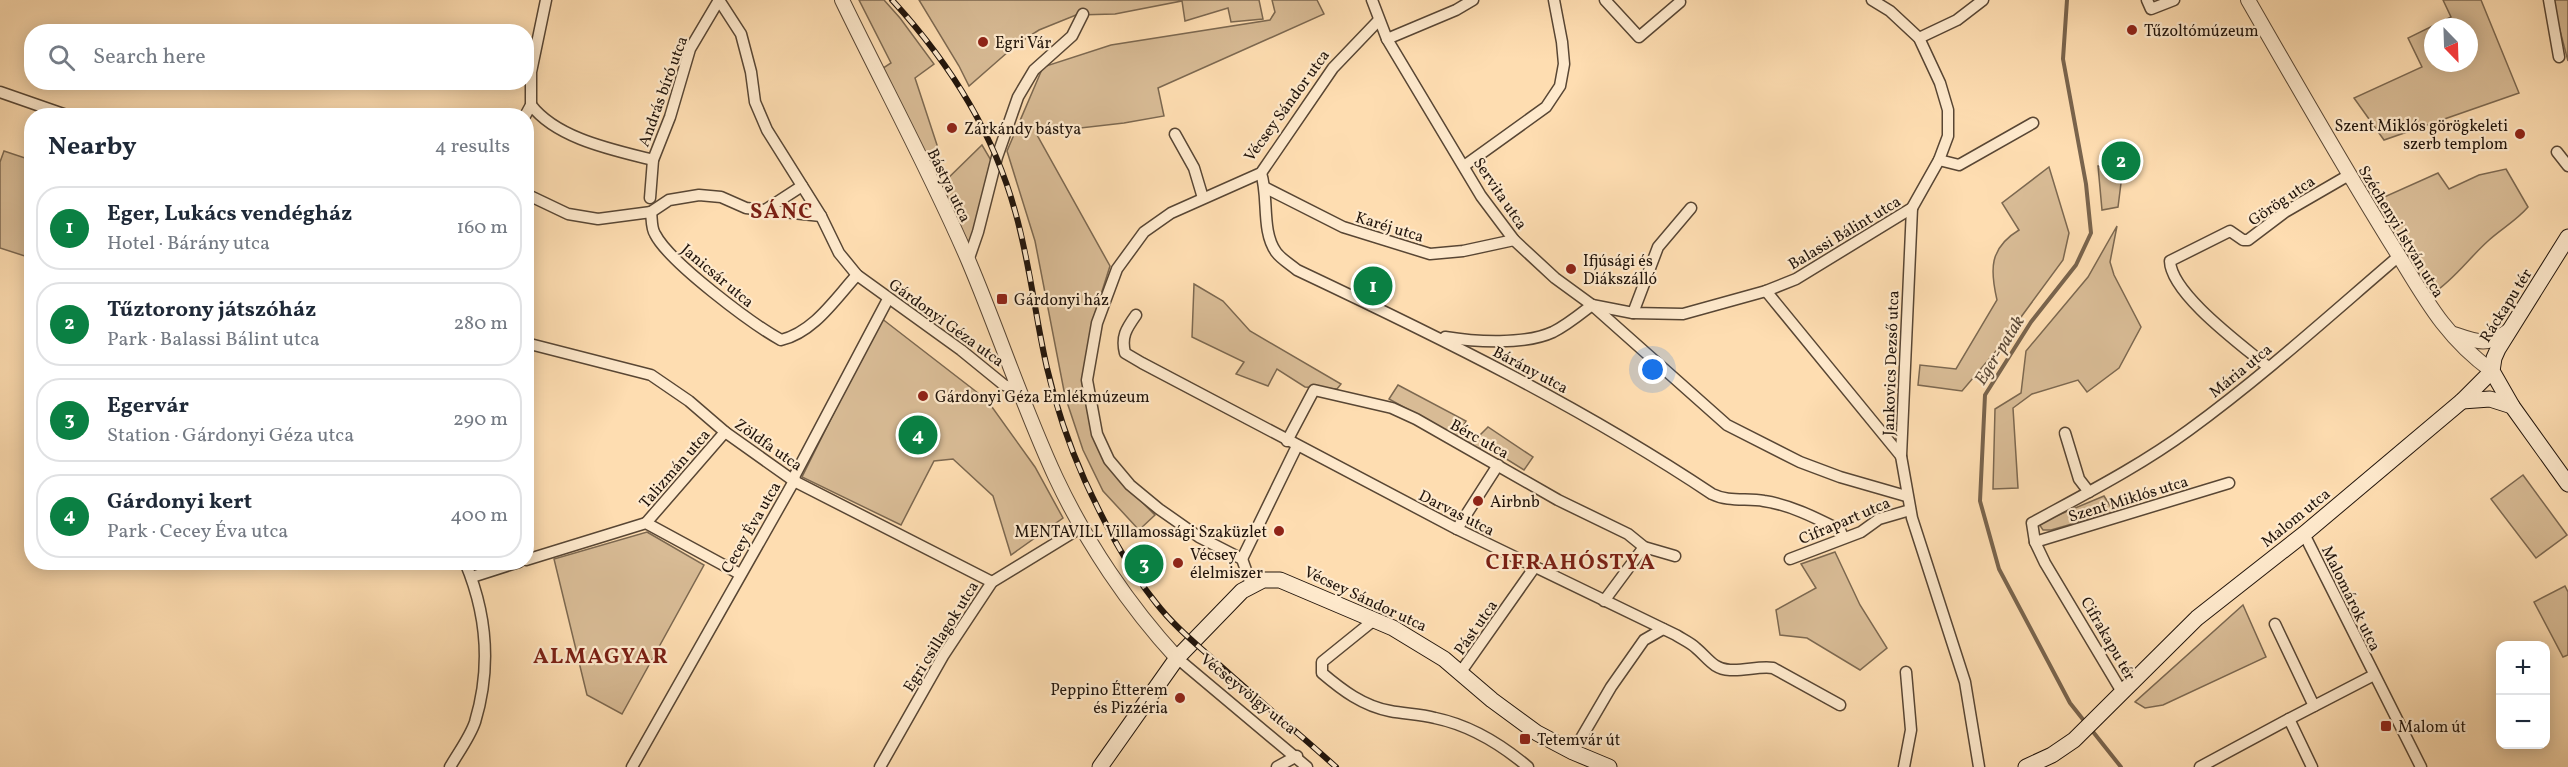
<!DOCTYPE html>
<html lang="en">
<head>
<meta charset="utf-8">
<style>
	body { margin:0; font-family:Vollkorn,serif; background:#f6f6f7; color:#1f2937 }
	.controls { position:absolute; right:18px; bottom:18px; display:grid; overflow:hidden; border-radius:12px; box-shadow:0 3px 15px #0003 }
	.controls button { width:54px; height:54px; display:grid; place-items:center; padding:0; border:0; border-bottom:2px solid #e0e1e3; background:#fff; color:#1f2937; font:30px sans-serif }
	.compass { position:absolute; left:2424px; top:18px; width:54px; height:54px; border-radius:50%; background:#fff; box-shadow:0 3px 15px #0003; rotate:157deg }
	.you { position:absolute; left:1653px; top:370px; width:21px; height:21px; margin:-15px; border:4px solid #fff; border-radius:50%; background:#1a73e8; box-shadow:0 0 0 9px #1a73e833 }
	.badge { display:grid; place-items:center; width:39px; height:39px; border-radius:50%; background:#0b8043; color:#fff; font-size:20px; font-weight:700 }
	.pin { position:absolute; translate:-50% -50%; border:3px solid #fff; box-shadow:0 2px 6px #0006 }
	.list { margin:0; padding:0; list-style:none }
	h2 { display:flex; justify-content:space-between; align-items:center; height:78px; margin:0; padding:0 24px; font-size:26px }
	h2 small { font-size:20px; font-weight:400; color:#747a83 }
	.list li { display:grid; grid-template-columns:39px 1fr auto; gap:18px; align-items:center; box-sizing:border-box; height:84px; margin:0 12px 12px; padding:0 12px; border:2px solid #e0e1e3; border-radius:24px }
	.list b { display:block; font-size:22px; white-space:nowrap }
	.list p { margin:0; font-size:20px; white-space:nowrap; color:#747a83 }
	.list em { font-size:20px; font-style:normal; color:#747a83 }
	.icon { flex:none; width:33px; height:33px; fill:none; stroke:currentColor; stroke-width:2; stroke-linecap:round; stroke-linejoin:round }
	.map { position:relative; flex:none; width:2568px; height:767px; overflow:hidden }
	.search { position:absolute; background:#fff; box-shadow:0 3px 15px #0003; left:24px; top:24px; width:510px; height:66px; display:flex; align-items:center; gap:15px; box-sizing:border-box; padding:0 21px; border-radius:24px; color:#747a83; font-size:22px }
	.panel { position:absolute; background:#fff; box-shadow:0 3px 15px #0003; left:24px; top:108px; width:510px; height:462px; border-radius:24px }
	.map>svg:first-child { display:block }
	.green { fill:#d8bb95; stroke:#7c6850; stroke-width:1.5; fill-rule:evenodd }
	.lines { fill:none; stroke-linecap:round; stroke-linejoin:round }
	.stream { stroke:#79644d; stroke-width:4 }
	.minor-casing { stroke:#584634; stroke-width:13 }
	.tertiary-casing { stroke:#584634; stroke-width:16 }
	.secondary-casing { stroke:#21140b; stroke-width:17 }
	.minor { stroke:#fee9cc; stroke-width:10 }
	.tertiary { stroke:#fee9cc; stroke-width:14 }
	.secondary { stroke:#fee9cc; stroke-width:15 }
	.rail-casing { stroke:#21140b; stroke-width:6 }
	.rail { stroke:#fee9cc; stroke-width:4; stroke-dasharray:11; stroke-linecap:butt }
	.poi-dot { fill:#8f2418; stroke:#fee9cc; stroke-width:2 }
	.labels { text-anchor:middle; stroke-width:4.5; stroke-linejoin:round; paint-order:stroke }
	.poi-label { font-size:16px; fill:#21140b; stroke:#fee9cc; text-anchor:start }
	.street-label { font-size:16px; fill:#21140b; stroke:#fee9cc }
	.water-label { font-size:18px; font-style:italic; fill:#5b4937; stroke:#fee9cc }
	.district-label { font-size:22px; font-weight:bold; letter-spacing:1.5px; fill:#7a1f14; stroke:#fee9cc }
</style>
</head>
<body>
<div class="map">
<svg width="2568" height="767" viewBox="0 0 2568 767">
	<rect width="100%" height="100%" fill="#feddb1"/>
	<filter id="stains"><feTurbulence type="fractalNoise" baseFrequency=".00333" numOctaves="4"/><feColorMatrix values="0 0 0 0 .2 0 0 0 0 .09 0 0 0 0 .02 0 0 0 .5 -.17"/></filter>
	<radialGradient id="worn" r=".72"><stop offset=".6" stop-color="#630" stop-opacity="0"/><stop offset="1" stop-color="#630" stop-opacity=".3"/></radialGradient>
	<g class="green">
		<path d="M 859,0 L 884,0 L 900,18 L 934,64 L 915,78 L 939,151 L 927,163 L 940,186 L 982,145 L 995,167 L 968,261 L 877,72 L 891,63 Z"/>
		<path d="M 919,0 L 1259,0 L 1263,19 L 1231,22 L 1228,8 L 1185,21 L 1182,1 L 1115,14 L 1076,15 L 1039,30 L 1017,44 L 969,86 L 959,66 Z"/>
		<path d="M 1272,0 L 1317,0 L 1324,14 L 1158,88 L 1164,116 L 1124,123 L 1036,133 L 1110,266 L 1092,323 L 1082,382 L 1093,435 L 1129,489 L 1155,515 L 1139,530 L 1103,491 L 1083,450 L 1065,396 L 1035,241 L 1007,151 L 1043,67 L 1111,45 L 1270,20 L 1275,12 Z"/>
		<path d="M 2443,0 L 2481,0 L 2519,93 L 2384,140 L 2354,98 L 2422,67 L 2408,38 L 2451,17 ZM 2433,27 L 2469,27 L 2469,63 L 2433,63 Z"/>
		<path d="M 2552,0 L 2568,0 L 2568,61 Z"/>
		<path d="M 4,151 L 31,160 L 31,258 L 0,248 L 0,162 Z"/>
		<path d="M 2098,166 L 2123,167 L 2118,207 L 2102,210 Z"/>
		<path d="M 2049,167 L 2069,233 L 2063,260 L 1996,351 L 1962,391 L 1918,385 L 1920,365 L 1956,369 L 1997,300 C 1990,270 1989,248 2019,230 L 2002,203 Z"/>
		<path d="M 2506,169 L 2528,207 C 2516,221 2501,229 2488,241 C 2469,258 2454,280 2432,294 L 2373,202 L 2438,173 L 2449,189 L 2479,175 Z"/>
		<path d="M 2117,226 L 2110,262 L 2114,275 L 2141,327 L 2119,368 L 2087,392 L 2078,380 L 2032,394 L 2013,408 L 2018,488 L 1993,489 L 1995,409 L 2021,393 L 2026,351 L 2088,277 Z"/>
		<path d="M 1194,284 L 1223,301 L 1250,331 L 1341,384 L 1337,389 L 1305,387 L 1277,369 L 1268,386 L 1236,374 L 1244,362 L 1192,337 Z"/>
		<path d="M 881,318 L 987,400 L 1035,467 L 1063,518 L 1011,555 L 993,496 L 953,459 L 934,461 L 901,525 L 802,477 Z"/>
		<path d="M 1398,385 L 1466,421 L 1461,430 L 1475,440 L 1488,427 L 1533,457 L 1524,470 L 1484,445 L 1479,449 L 1389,399 Z"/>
		<path d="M 2523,475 L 2567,535 L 2536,558 L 2491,499 Z"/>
		<path d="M 2104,496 L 2114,512 L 2051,530 L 2043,530 L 2039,524 L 2044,521 Z"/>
		<path d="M 647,532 L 704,565 L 622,714 L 587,695 L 554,559 Z"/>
		<path d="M 1835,552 L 1860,605 L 1887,648 L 1860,670 L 1807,638 L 1780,635 L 1776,610 L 1816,588 L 1801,564 Z"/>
		<path d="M 2565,586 L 2568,592 L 2568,655 L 2563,657 L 2534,602 Z"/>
		<path d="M 2243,605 L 2266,657 L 2163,705 L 2145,708 L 2135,702 Z"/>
	</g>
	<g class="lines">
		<g class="stream">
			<path d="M 2067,0 L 2063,59 L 2086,184 L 2091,233 L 2076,265 L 2031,322 L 1985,395 L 1980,501 L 1999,569 L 2070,703 L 2085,722"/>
			<path d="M 2090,728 L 2121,767"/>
		</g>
		<defs>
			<g id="minor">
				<path d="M 719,0 L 741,34 L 751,72 L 755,102 L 767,130 L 821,216 L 839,253 L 857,275 L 961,350 L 1004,385 L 1018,390"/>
				<path d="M 1372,0 L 1387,39 L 1481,196 L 1514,240 L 1555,278 L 1592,305 L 1727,425 L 1800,462 L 1840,477 L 1906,496"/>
				<path d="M 1605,0 L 1639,37 L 1680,2"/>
				<path d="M 2147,0 L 2151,9 L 2174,0"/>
				<path d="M 2549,0 L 2559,57"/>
				<path d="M 1919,38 L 1957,20 L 1983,0"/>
				<path d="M 1387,39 L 1456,10 L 1473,0"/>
				<path d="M 0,92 L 69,116"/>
				<path d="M 531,105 C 557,139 614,150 653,160"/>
				<path d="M 525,116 L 531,105 L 531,72 L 546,0"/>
				<path d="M 1175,134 L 1194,168 L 1203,198"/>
				<path d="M 2557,152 L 2568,166"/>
				<path d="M 1939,160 L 1959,165 L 2033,123"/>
				<path d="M 1464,166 L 1546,107 L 1560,86 L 1564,64 L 1562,42 L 1554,0"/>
				<path d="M 1261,173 C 1269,197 1261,231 1276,252 C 1281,259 1290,264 1297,270 C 1441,338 1580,406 1712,494 C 1728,502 1747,498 1764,501 C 1791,505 1816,518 1840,530 L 1843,537"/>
				<path d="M 1266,188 L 1343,227 L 1430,254 L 1463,251 L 1514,240"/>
				<path d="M 526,194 L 568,214 L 598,219 L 651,212 C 652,218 651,228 655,234 C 669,262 752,324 781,340 C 814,332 835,299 857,275"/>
				<path d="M 650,198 L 653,160 L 670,117 L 690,49 L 719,0"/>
				<path d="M 1912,208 L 1901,456 L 1912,518 L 1965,682 L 1979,767"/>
				<path d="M 765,210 L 802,186"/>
				<path d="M 651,212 L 669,200 L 699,195 L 721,197 L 746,208 L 821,216"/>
				<path d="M 968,261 L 978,232 L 997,157 L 1018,97 L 1034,70 L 1072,36 L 1083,14"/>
				<path d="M 1766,291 L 1901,456"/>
				<path d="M 1592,305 L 1633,313 L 1683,314 L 1766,291 L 1796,279 L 1912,208 L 1939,160 L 1948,136 L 1948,110 L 1940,83 L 1919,38 L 1890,11 L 1872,0"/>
				<path d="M 1633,313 L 1658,247 L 1691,208"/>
				<path d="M 1136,315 C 1126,329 1121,337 1125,353 L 1142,363 L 1457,529 L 1676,635 C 1682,639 1691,643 1696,648 C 1708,658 1713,669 1730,670 C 1745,671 1759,666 1773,668 L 1840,705"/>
				<path d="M 1445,337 C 1475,342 1525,345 1553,332 C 1567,325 1579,315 1592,305"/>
				<path d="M 526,343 L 651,375 L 689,401 L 725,432 L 794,481 L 992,582"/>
				<path d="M 2268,367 C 2243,346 2171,294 2170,261 L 2230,231 L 2243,240 L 2248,240 L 2285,212 L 2349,175"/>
				<path d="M 2065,433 L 2079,479 L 2089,492"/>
				<path d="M 1287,441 L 1314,390 L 1392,408 L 1416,419 L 1558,500 L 1628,534 L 1644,547 L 1675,556"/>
				<path d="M 646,523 L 725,432"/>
				<path d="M 1457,529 L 1498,465"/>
				<path d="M 2304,534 L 2421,767"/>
				<path d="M 2035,542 L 2229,483"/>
				<path d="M 1242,559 L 1297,446"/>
				<path d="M 1790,559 L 1861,532 L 1879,519 L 1910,510"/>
				<path d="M 526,560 L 646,523 L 740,574"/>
				<path d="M 472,577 L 519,562"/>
				<path d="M 1251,584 L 1242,559 L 1199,537 L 1159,509 L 1130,485 L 1109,460 L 1097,434 L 1087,380 L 1097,323 L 1117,269 L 1144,232 L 1171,213 L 1261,173 L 1333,68 L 1378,21"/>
				<path d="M 1604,601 L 1644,547"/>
				<path d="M 1374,620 L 1322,662 L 1322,673 C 1342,690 1363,706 1390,711 C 1405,714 1420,714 1435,718 C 1469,725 1502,745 1528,767"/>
				<path d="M 2275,624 L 2314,706"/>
				<path d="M 1177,658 L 1307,767"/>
				<path d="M 1460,673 L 1534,568"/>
				<path d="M 2122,692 L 2045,563 L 2035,542 L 2032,523 C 2085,494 2140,466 2189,430 C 2262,377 2330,315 2399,256"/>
				<path d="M 1573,752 L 1611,687 L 1644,640 L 1663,629"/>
				<path d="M 450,767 C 458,753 470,737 475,722 C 491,669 487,614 465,562"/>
				<path d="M 632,767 L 794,481 L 795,475 L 888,299"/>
				<path d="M 880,767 L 943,656 L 992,582 L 1082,527"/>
				<path d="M 1277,767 L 1297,756"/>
				<path d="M 1904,767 L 1911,730 L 1906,672"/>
				<path d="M 2200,767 L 2289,719"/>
				<path d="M 2312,767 L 2289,719 L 2374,675"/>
			</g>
			<g id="tertiary">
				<path d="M 842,0 C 884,87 931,173 969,262 C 999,333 1023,407 1056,478 C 1086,542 1129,606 1177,658"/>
				<path d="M 2248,0 C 2294,80 2340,161 2389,240 C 2422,292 2441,334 2492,371"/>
				<path d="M 2454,334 C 2477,342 2487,347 2508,331"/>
			</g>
			<g id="secondary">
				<path d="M 2568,237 L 2498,349 L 2494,358 L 2492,371 L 2512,406 L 2568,484"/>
				<path d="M 2462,401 L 2490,399 L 2512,406"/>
				<path d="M 1100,767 L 1177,658 L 1242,591 L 1263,580 L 1280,580 L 1393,628 L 1444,659 L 1492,700 L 1537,733 L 1573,752 L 1609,767"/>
				<path d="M 2026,767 L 2052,755 L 2074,740 L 2197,618 L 2304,534 L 2462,401 L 2492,371"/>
			</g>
		</defs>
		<use href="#minor" class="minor-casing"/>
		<use href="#tertiary" class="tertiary-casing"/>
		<use href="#secondary" class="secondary-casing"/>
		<use href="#minor" class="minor"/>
		<use href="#tertiary" class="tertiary"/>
		<use href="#secondary" class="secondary"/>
		<defs>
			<path id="rail" d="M 892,0 C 948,61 993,131 1015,211 C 1030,263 1035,316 1047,368 C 1056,407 1069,445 1085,481 C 1105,524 1127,567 1156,603 C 1173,625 1195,643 1215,661 C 1255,697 1296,731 1336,767"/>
		</defs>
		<use href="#rail" class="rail-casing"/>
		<use href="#rail" class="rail"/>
	</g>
	<g class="poi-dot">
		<circle cx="2132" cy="30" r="6"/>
		<circle cx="983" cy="42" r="6"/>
		<circle cx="952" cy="128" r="6"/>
		<circle cx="2520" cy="134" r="6"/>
		<circle cx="1571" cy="269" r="6"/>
		<rect x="996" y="293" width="12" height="12" rx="3"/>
		<circle cx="923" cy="396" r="6"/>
		<circle cx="1478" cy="501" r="6"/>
		<circle cx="1279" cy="531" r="6"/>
		<circle cx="1178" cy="563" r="6"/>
		<circle cx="1180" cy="698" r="6"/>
		<rect x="2380" y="720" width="12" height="12" rx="3"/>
		<rect x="1519" y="733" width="12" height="12" rx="3"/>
	</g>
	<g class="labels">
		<g class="poi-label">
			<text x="2144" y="36">Tűzoltómúzeum</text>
			<text x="995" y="48">Egri Vár</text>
			<text x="2508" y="131" text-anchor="end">Szent Miklós görögkeleti<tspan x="2508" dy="18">szerb templom</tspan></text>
			<text x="964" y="134">Zárkándy bástya</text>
			<text x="1583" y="266">Ifjúsági és<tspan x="1583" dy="18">Diákszálló</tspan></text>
			<text x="1014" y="305">Gárdonyi ház</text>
			<text x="935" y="402">Gárdonyi Géza Emlékmúzeum</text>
			<text x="1490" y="507">Airbnb</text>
			<text x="1267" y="537" text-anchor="end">MENTAVILL Villamossági Szaküzlet</text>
			<text x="1190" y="560">Vécsey<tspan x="1190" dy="18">élelmiszer</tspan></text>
			<text x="1168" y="695" text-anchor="end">Peppino Étterem<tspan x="1168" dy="18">és Pizzéria</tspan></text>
			<text x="2398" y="732">Malom út</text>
			<text x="1537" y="745">Tetemvár út</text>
		</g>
		<g class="street-label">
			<text transform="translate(662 91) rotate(-70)" y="6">András bíró utca</text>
			<text transform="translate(1286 105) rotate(-54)" y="6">Vécsey Sándor utca</text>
			<text transform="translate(950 185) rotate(64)" y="6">Bástya utca</text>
			<text transform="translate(1501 193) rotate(56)" y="6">Servita utca</text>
			<text transform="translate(2281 200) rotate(-34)" y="6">Görög utca</text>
			<text transform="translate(1390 226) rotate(17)" y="6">Karéj utca</text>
			<text transform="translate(2402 231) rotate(59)" y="6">Széchenyi István utca</text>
			<text transform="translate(1844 232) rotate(-31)" y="6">Balassi Bálint utca</text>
			<text transform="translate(718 275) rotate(40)" y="6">Janicsár utca</text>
			<text transform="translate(2505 305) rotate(-58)" y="6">Ráckapu tér</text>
			<text transform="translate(947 322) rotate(36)" y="6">Gárdonyi Géza utca</text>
			<text transform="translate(1890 363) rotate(-88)" y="6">Jankovics Dezső utca</text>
			<text transform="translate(1531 369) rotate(28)" y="6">Bárány utca</text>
			<text transform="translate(2240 370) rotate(-39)" y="6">Mária utca</text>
			<text transform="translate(1480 438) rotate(29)" y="6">Bérc utca</text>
			<text transform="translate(769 444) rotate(35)" y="6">Zöldfa utca</text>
			<text transform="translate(674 468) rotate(-49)" y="6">Talizmán utca</text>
			<text transform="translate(2128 498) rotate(-17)" y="6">Szent Miklós utca</text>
			<text transform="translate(1457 512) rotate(27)" y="6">Darvas utca</text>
			<text transform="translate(2295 517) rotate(-39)" y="6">Malom utca</text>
			<text transform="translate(1844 520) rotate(-23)" y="6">Cifrapart utca</text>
			<text transform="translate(750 527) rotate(-60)" y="6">Cecey Éva utca</text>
			<text transform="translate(1366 598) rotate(25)" y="6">Vécsey Sándor utca</text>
			<text transform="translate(2352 598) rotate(64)" y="6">Malomárok utca</text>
			<text transform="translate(1475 627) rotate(-55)" y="6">Pást utca</text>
			<text transform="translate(940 636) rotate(-58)" y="6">Egri csillagok utca</text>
			<text transform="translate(2109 638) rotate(60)" y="6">Cifrakapu tér</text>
			<text transform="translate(1249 693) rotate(39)" y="6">Vécseyvölgy utca</text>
		</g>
		<g class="water-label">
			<text transform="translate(1999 350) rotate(-58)" y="6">Eger-patak</text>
		</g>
		<g class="district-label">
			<text x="782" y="218">SÁNC</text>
			<text x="1571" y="569">CIFRAHÓSTYA</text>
			<text x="601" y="663">ALMAGYAR</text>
		</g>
	</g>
	<rect width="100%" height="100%" filter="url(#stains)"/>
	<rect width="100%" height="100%" fill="url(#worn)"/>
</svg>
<div class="controls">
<button>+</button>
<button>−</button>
</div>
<svg class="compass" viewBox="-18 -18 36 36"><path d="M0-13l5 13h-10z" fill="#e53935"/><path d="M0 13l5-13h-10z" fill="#747a83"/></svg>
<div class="you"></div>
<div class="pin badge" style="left:1373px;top:286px">1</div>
<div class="pin badge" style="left:2121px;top:161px">2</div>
<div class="pin badge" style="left:1144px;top:564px">3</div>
<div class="pin badge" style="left:918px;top:435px">4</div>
<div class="search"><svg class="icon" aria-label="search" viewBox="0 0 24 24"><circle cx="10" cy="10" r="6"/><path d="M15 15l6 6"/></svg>Search here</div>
<section class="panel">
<h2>Nearby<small>4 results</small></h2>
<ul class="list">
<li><span class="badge">1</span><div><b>Eger, Lukács vendégház</b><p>Hotel · Bárány utca</p></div><em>160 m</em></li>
<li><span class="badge">2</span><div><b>Tűztorony játszóház</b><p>Park · Balassi Bálint utca</p></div><em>280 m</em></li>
<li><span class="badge">3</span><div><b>Egervár</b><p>Station · Gárdonyi Géza utca</p></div><em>290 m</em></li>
<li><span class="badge">4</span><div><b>Gárdonyi kert</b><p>Park · Cecey Éva utca</p></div><em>400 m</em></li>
</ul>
</section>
</div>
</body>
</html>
